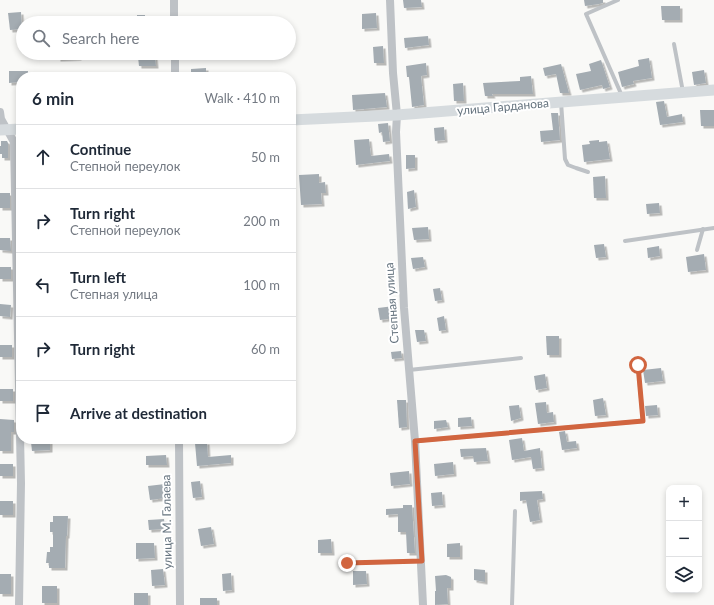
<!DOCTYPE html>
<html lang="en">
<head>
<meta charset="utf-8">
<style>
	body { margin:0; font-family:Lato,sans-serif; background:#f2f2f3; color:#1f2937 }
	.controls { position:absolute; right:12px; bottom:12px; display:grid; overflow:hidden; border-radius:8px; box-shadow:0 2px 6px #0003 }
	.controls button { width:36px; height:36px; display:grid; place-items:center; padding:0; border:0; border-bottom:1px solid #e0e1e3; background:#fff; color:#1f2937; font:20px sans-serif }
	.stop { position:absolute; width:12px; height:12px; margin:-9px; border:3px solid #d1653f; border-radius:50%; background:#fff }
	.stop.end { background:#d1653f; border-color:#fff; box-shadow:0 1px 4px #0008 }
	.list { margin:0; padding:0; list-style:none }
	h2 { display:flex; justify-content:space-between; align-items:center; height:52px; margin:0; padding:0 16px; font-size:17px }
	h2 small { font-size:13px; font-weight:400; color:#747a83 }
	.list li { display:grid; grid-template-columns:26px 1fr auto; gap:12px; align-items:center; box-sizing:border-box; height:64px; padding:0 16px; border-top:1px solid #e0e1e3 }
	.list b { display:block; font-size:15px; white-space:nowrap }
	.list p { margin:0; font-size:13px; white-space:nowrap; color:#747a83 }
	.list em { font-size:13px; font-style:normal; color:#747a83 }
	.icon { flex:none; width:22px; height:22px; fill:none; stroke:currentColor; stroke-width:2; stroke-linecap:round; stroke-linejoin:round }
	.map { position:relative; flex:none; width:714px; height:605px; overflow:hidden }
	.search { position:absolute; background:#fff; box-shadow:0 2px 6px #0003; left:16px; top:16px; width:280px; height:44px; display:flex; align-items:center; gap:10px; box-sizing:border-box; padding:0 14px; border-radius:22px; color:#747a83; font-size:15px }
	.panel { position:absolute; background:#fff; box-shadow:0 2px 6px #0003; left:16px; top:72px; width:280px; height:372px; border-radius:16px }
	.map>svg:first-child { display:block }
	.building { fill:#a4acb2; filter:url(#shadow) }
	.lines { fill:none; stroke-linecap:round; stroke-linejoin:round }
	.lane { stroke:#bec2c6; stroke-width:4 }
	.street { stroke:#bec2c6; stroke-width:8 }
	.secondary { stroke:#d6dbde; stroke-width:11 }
	.route { stroke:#d1653f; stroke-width:5 }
	.labels { text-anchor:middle; stroke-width:4; stroke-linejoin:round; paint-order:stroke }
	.street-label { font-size:12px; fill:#66747f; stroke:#fff }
</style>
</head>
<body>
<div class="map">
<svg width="714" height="605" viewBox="0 0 714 605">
	<defs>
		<filter id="shadow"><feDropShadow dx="2.5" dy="2.5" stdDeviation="0" flood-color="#0004"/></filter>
	</defs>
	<rect width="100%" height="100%" fill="#f9f9f7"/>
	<g class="building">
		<path d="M 403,0 L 421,0 L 422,7 L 404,8 Z"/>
		<path d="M 584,0 L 603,0 L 603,3 L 599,4 L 585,6 Z"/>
		<path d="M 661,6 L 680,6 L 680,20 L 662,20 Z"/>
		<path d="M 21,12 L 22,29 L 10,30 L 8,13 Z"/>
		<path d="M 376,13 L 377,28 L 362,29 L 362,14 Z"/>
		<rect x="137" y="15" width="8" height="8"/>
		<path d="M 428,36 L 429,45 L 405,48 L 404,38 Z"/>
		<path d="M 383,46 L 384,63 L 374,63 L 373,47 Z"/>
		<path d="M 58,53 L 79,53 L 79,58 L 58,59 Z"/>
		<path d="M 138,57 L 155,57 L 156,66 L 139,66 Z"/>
		<path d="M 649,58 L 652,78 L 633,81 L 634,84 L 622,87 L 618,72 L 639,66 L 638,60 Z"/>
		<path d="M 601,60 L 610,87 L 603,89 L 602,85 L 580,90 L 576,74 L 591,71 L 589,64 Z"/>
		<path d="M 426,63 L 427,75 L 421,76 L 424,105 L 412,107 L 409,77 L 407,77 L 406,66 Z"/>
		<path d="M 561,64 L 569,93 L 560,93 L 556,74 L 545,76 L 543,68 Z"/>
		<path d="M 206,68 L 206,77 L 191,77 L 191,69 Z"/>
		<path d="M 704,70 L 706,83 L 694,85 L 692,72 Z"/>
		<path d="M 9,71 L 28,71 L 28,77 L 21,77 L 21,82 L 9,83 Z"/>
		<path d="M 531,76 L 533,94 L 492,94 L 493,96 L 485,96 L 483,83 L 520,81 L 520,77 Z"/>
		<path d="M 463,83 L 464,101 L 454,101 L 453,84 Z"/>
		<path d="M 385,93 L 387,107 L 353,110 L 352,95 Z"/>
		<path d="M 664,101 L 667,117 L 682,114 L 683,122 L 660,125 L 656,102 Z"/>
		<path d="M 700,110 L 714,110 L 714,126 L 701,126 Z"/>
		<path d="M 551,113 L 558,113 L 560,140 L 541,142 L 540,131 L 553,130 Z"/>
		<path d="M 388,123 L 390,141 L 383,142 L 382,132 L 379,133 L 378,124 Z"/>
		<path d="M 444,127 L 445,140 L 435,141 L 434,128 Z"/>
		<path d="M 369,139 L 371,156 L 389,154 L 390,161 L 356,165 L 354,140 Z"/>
		<path d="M 599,140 L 599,142 L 607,141 L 610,159 L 584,162 L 582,145 L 590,144 L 589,141 Z"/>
		<path d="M 1,141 L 7,141 L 8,143 L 8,158 L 2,158 L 2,154 L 0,154 L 0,146 L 1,146 Z"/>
		<path d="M 406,155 L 415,155 L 415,168 L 406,169 Z"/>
		<path d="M 319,174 L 319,183 L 325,182 L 326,193 L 321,193 L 322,204 L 301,205 L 299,175 Z"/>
		<path d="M 605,176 L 606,198 L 594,198 L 593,177 Z"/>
		<path d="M 414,190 L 416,207 L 408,209 L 407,192 Z"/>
		<rect x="0" y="193" width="10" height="15"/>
		<path d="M 659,203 L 660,213 L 647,214 L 646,204 Z"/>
		<path d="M 428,227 L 429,239 L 414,240 L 412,228 Z"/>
		<path d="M 0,238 L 10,238 L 11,251 L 0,250 Z"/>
		<path d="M 604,244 L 606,257 L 596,258 L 594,245 Z"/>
		<path d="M 659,246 L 660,256 L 648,258 L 647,248 Z"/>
		<path d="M 704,254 L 706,270 L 688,272 L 686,257 Z"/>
		<path d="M 423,257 L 425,267 L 413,269 L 411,258 Z"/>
		<rect x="0" y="267" width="11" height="12"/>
		<path d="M 440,288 L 442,300 L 435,301 L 433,289 Z"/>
		<path d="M 0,304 L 11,305 L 10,317 L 0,316 Z"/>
		<path d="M 394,306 L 396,318 L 380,320 L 378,308 Z"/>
		<path d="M 444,316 L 446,330 L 439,331 L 437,318 Z"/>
		<path d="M 415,330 L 424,330 L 426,341 L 417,342 Z"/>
		<path d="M 546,336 L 559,336 L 559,355 L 547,355 Z"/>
		<rect x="0" y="345" width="12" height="12"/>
		<path d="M 401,351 L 402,358 L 392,359 L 391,352 Z"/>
		<path d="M 661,368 L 663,381 L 645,383 L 643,370 Z"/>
		<path d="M 545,374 L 547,388 L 536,390 L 534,376 Z"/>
		<rect x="0" y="389" width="13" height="12"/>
		<path d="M 603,398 L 606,415 L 595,416 L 593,400 Z"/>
		<path d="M 397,400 L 406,400 L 407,427 L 399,428 Z"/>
		<path d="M 546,402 L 547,413 L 553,412 L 554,422 L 538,424 L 535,403 Z"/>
		<path d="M 519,405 L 521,418 L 511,421 L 509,406 Z"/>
		<path d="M 657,405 L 658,415 L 646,416 L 645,406 Z"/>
		<path d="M 471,417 L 472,426 L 458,427 L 458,418 Z"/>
		<path d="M 0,419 L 14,420 L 14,432 L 11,432 L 11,451 L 0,451 Z"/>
		<path d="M 446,420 L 448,427 L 434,429 L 434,421 Z"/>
		<path d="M 565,431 L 567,442 L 576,441 L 577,448 L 562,450 L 559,432 Z"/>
		<path d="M 522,438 L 524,451 L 540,448 L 542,468 L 533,469 L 531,457 L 512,460 L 509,440 Z"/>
		<path d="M 50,441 L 50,450 L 32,451 L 31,442 Z"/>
		<path d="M 207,442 L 208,457 L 231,455 L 231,463 L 197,466 L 195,443 Z"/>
		<path d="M 486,448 L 488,461 L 474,462 L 473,456 L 461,457 L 460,449 Z"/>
		<path d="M 166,455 L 167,465 L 146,465 L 146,456 Z"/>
		<path d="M 453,462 L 454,474 L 435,476 L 434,464 Z"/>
		<rect x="0" y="464" width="13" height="12"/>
		<path d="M 409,471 L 410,484 L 391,486 L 390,473 Z"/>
		<path d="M 200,481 L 202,497 L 193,498 L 191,482 Z"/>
		<path d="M 165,484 L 166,498 L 150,500 L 148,486 Z"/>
		<path d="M 542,491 L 543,499 L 537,500 L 540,520 L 530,522 L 526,500 L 520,501 L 520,492 Z"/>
		<path d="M 442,492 L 443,505 L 432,506 L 431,493 Z"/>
		<rect x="0" y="501" width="13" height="14"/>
		<path d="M 403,505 L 412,505 L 415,553 L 407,553 L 406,532 L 398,532 L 398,514 L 386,515 L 386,509 L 403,508 Z"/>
		<path d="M 53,516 L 68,516 L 67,536 L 66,536 L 65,568 L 49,568 L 49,563 L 46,563 L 47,552 L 50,552 L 50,547 L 53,547 L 53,532 L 50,532 L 50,522 L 53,522 Z"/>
		<path d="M 164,519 L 165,529 L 149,530 L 148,520 Z"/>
		<path d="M 211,527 L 214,544 L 201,546 L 198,529 Z"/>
		<path d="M 331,539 L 332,553 L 318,553 L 318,540 Z"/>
		<path d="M 136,543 L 154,543 L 155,558 L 136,559 Z"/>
		<path d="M 460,543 L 460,557 L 447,557 L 447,544 Z"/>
		<path d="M 163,569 L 165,585 L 152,586 L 151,570 Z"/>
		<path d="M 474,569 L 485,570 L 485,582 L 474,580 Z"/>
		<path d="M 353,571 L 366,571 L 367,584 L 353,585 Z"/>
		<path d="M 231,573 L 232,590 L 223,591 L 222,574 Z"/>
		<rect x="0" y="574" width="11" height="20"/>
		<path d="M 446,575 L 451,577 L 451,588 L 447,588 L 448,604 L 435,605 L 435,591 L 436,591 L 435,576 Z"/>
		<rect x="42" y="586" width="15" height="17"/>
		<rect x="134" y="593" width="14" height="12"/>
		<rect x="200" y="598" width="17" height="7"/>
	</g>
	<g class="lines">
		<g class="lane">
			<path d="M 618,0 L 586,14 L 622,96"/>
			<path d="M 674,44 L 683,92"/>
			<path d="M 561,102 L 565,159 L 568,165 L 576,168 L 588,172"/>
			<path d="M 625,241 L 714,228"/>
			<path d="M 697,250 L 703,229"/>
			<path d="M 409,370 L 521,358"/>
			<path d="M 415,441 L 643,421 L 638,365"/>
			<path d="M 347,563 L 421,561"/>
			<path d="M 512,605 L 515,511"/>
		</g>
		<g class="street">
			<path d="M 174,0 L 174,23"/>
			<path d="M 390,0 L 393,73 L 397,115 L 396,132 L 404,308 L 415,441 L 423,605"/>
			<path d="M 175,53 L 175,77"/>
			<path d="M 0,112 L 1,119 L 14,142 L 21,483 L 19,605"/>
			<path d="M 179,439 L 180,605"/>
		</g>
		<g class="secondary">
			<path d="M 291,120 L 397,115 L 714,90"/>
			<path d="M 0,130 L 21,129"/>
		</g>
	</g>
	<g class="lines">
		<path class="route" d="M 347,563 L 422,561 L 415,441 L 643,421 L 638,365"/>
	</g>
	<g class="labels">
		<g class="street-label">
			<text transform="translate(503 107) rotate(-5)" y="4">улица Гарданова</text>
			<text transform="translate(392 303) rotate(-94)" y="4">Степная улица</text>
			<text transform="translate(167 522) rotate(-91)" y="4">улица М. Галаева</text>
		</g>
	</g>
</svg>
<div class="controls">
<button>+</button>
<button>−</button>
<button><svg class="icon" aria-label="layers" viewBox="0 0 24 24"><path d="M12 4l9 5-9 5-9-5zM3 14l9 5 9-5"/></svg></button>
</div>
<div class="stop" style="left:638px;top:365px"></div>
<div class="stop end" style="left:347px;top:563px"></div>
<div class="search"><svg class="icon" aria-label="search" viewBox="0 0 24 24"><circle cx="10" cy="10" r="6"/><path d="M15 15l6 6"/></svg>Search here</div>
<section class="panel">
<h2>6 min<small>Walk · 410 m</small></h2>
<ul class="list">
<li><svg class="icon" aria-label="ahead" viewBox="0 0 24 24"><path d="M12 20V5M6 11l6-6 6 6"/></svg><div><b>Continue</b><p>Степной переулок</p></div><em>50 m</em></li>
<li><svg class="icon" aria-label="right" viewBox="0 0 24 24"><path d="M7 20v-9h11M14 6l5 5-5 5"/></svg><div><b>Turn right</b><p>Степной переулок</p></div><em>200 m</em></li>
<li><svg class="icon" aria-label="left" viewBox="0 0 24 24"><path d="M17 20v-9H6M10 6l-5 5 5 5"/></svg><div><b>Turn left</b><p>Степная улица</p></div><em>100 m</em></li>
<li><svg class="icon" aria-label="right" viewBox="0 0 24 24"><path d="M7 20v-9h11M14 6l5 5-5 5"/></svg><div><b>Turn right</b></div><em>60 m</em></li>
<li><svg class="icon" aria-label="arrive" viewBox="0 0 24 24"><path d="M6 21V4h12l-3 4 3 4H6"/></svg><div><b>Arrive at destination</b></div></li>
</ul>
</section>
</div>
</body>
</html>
